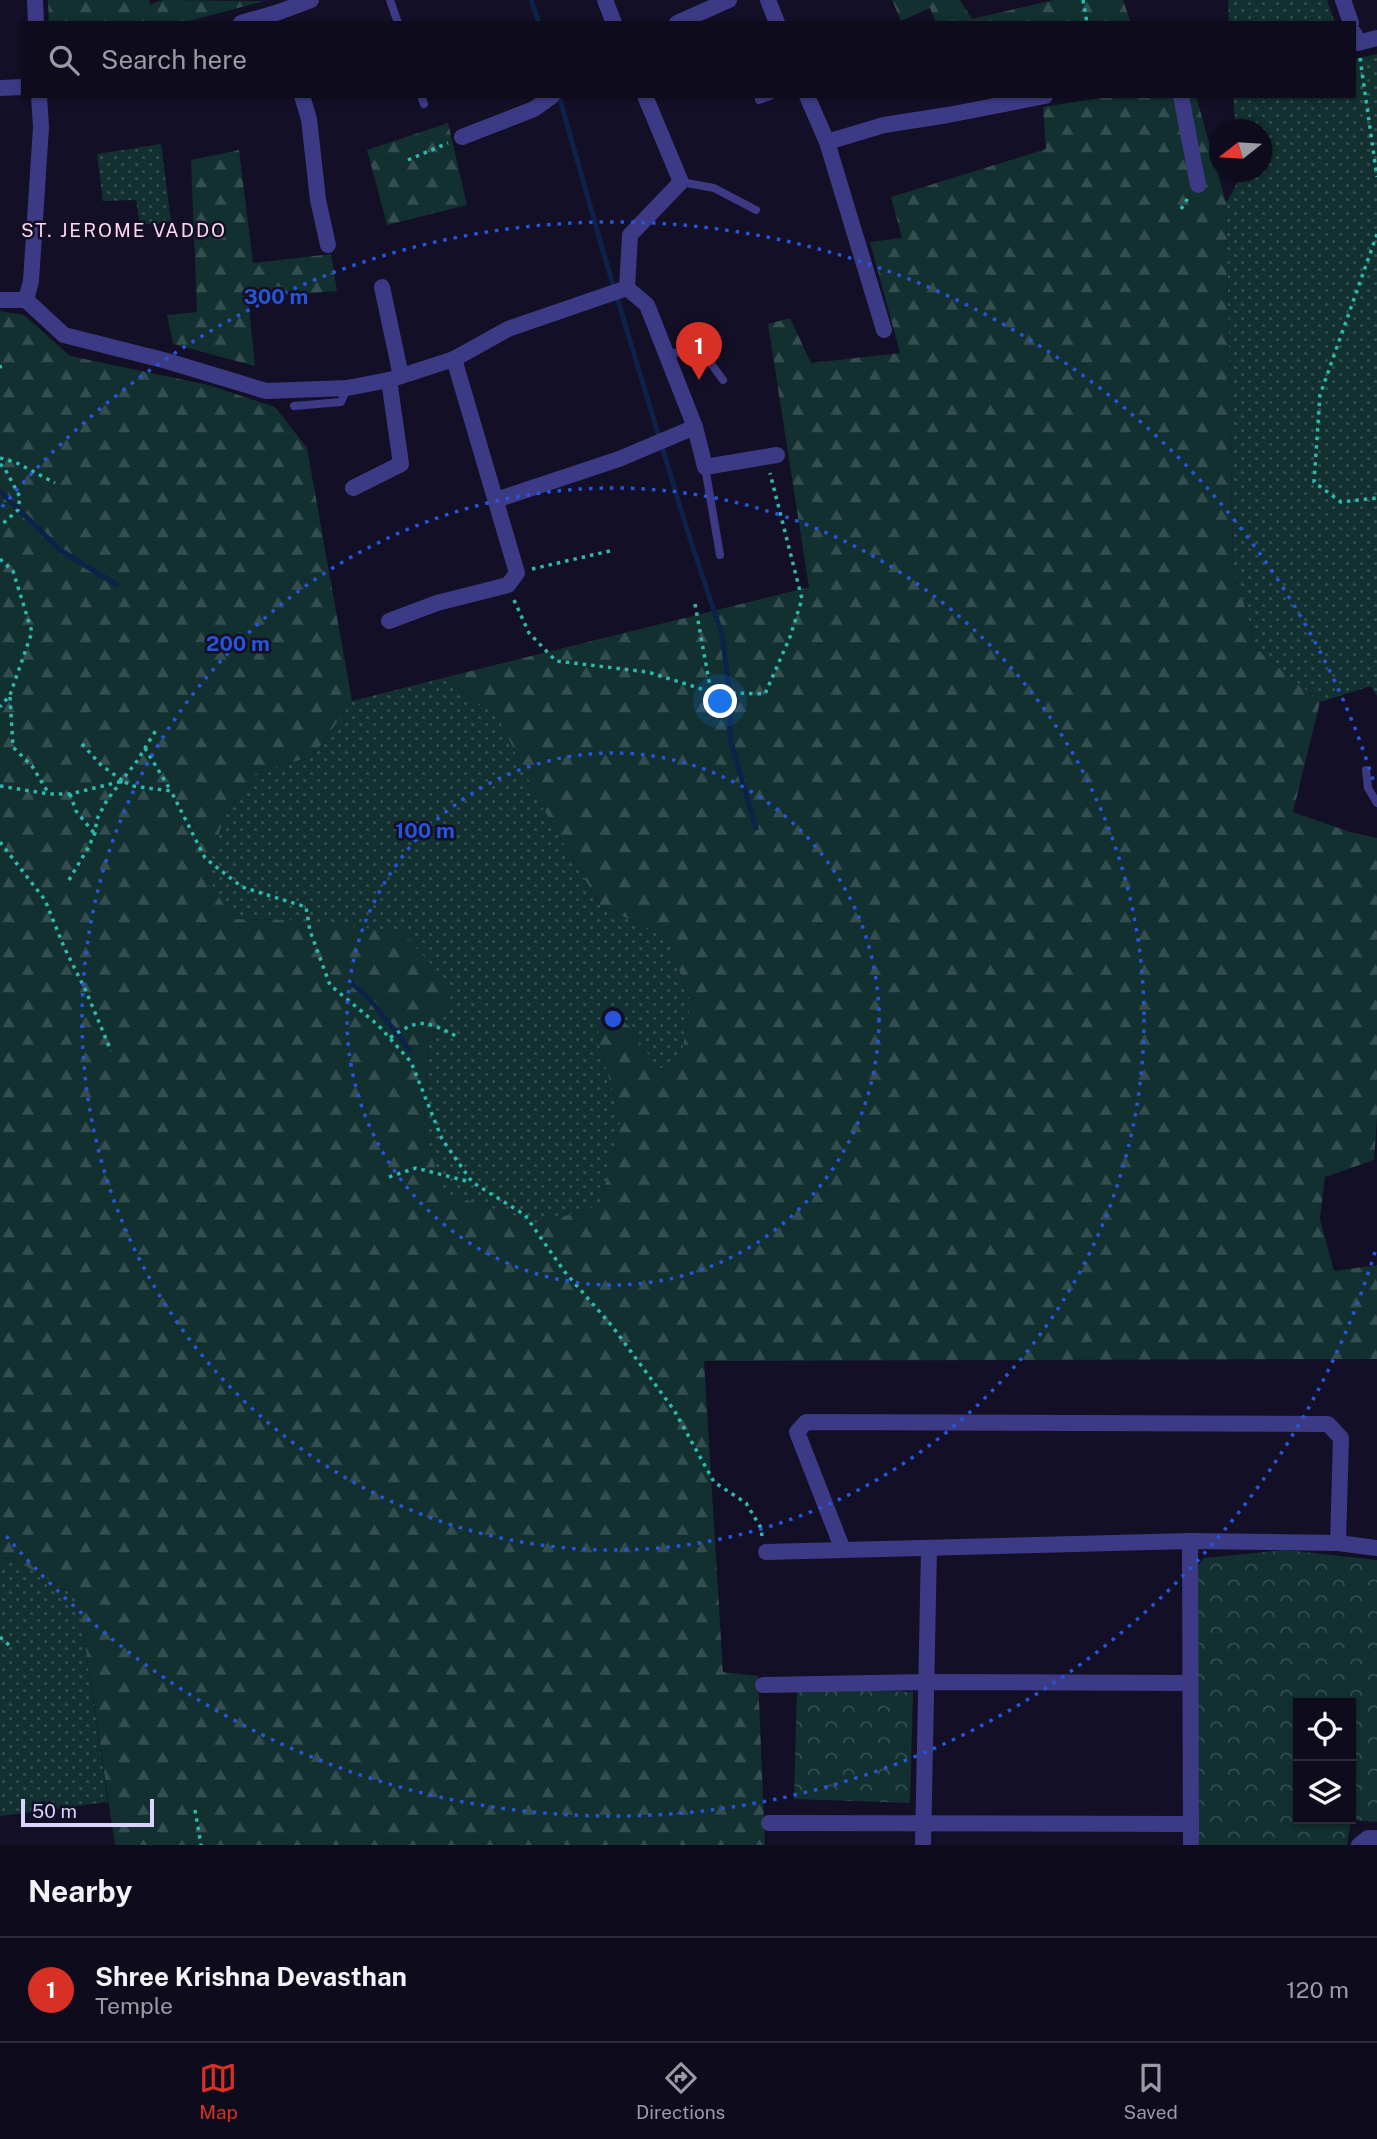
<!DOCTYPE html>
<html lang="en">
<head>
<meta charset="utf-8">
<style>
	body { margin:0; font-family:"Public Sans",sans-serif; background:#1c1929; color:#f1f3f6 }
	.controls { position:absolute; right:21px; bottom:21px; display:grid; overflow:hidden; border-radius:0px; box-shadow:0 2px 5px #0004 }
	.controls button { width:63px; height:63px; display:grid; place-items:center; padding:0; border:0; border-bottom:2px solid #2e2b3b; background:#0e0b1c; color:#f1f3f6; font:35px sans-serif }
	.compass { position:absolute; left:1209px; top:119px; width:63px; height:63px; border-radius:50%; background:#0e0b1c; box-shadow:0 2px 5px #0004; rotate:253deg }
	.scale { position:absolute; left:21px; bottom:18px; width:133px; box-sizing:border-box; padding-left:7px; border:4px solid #d9d4ff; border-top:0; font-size:19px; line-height:24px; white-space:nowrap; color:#d9d4ff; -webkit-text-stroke:5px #130f26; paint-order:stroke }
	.you { position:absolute; left:721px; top:702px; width:24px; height:24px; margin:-18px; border:5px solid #fff; border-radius:50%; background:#1a73e8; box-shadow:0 0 0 10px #1a73e833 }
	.badge { display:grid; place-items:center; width:46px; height:46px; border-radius:50%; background:#d93025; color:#fff; font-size:23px; font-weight:700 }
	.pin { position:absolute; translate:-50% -58px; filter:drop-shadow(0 2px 4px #0008) }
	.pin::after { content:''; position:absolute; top:37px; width:24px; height:21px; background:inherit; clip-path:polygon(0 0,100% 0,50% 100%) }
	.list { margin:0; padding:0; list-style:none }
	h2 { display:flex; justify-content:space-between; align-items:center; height:91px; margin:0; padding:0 28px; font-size:30px }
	h2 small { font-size:23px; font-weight:400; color:#9b9ba3 }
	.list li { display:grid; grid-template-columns:46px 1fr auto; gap:21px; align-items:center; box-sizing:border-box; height:105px; padding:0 28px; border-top:2px solid #2e2b3b }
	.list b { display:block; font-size:26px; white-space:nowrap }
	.list p { margin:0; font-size:23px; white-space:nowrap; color:#9b9ba3 }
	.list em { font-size:23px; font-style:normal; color:#9b9ba3 }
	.icon { flex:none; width:38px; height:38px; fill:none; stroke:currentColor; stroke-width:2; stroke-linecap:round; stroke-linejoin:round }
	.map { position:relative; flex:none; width:1377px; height:1845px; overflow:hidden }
	.search { position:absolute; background:#0e0b1c; box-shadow:0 2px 5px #0004; left:21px; right:21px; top:21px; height:77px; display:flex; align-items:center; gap:18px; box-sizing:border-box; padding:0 24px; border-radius:0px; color:#9b9ba3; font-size:26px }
	.sheet { height:196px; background:#0e0b1c }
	nav { display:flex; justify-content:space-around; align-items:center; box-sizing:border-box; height:98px; border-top:2px solid #2e2b3b; background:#0e0b1c; font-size:19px; color:#9b9ba3 }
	nav a { display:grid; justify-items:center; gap:4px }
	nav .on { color:#d93025 }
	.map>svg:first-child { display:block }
	.grass { fill:url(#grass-dots) }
	.forest { fill:url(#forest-firs) }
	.park { fill:url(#park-crowns); fill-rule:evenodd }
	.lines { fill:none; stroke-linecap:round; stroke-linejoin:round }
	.stream { stroke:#0c2248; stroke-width:5 }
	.path { stroke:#2fb8b0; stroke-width:3.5; stroke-dasharray:3.5 5; stroke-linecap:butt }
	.service { stroke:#3d3a85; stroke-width:8 }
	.minor { stroke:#3d3a85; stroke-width:16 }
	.ring { fill:none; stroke:#2655da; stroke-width:3.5; stroke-dasharray:3.5 7 }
	.labels { text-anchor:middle; stroke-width:5; stroke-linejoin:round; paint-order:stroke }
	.neighbourhood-label { font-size:19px; letter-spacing:2px; fill:#ffd6f0; stroke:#130f26 }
	.centre { fill:#2655da; stroke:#130f26; stroke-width:3.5 }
	.ring-label { font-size:21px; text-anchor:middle; font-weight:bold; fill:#2655da; stroke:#130f26; stroke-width:5; stroke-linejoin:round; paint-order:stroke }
</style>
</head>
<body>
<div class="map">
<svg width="1377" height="1845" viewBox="0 0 1377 1845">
	<defs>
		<pattern id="grass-dots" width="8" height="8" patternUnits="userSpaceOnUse" patternTransform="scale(1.75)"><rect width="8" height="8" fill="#12302f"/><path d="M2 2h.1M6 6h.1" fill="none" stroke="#344d4e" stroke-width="1.8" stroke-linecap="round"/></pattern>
		<pattern id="forest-firs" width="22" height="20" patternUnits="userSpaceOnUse" patternTransform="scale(1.75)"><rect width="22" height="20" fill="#12302f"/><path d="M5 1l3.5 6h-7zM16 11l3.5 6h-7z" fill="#344d4e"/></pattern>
		<pattern id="park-crowns" width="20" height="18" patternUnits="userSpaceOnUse" patternTransform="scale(1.75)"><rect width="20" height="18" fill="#12302f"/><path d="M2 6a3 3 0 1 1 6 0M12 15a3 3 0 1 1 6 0" fill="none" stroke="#344d4e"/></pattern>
	</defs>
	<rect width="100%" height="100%" fill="#130f26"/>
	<g class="grass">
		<path d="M 1228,0 L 1327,0 L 1335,23 L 1229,23 Z"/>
		<path d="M 1377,54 L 1377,696 L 1371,686 L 1320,702 L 1257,649 L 1233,566 L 1226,203 L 1240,178 L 1240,172 L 1262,172 L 1262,130 L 1236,129 L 1233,96 L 1354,96 L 1354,59 Z"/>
		<path d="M 161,144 L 171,222 L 140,225 L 136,200 L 103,201 L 97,154 Z"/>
		<path d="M 443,678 L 498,717 L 541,805 L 601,906 L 667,937 L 691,1003 L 680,1063 L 657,1069 L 629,1026 L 605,1009 L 597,1037 L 621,1120 L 600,1205 L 539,1224 L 443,1192 L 424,1130 L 428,1042 L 454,989 L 293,920 L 232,919 L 205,873 L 0,780 L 225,816 L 254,774 L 313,756 L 352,701 Z"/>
		<path d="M 12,1558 L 78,1597 L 108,1802 L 0,1816 L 0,1559 Z"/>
	</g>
	<g class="forest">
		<path d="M 48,0 L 149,0 L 150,4 L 164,0 L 265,1 L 181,23 L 49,23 Z"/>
		<path d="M 892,0 L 960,0 L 972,19 L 1054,0 L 1123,0 L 1131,23 L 936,23 L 930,8 L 901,21 Z"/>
		<path d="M 1111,96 L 1196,96 L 1226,203 L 1233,566 L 1257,649 L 1320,702 L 1293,812 L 1350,832 L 1377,838 L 1377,1118 L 1374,1160 L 1325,1177 L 1320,1219 L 1334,1271 L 1377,1265 L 1377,1359 L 704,1361 L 723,1672 L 758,1676 L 765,1845 L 115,1845 L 78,1597 L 12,1558 L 0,1559 L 0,311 L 24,315 L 70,356 L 208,385 L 275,407 L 307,448 L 352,701 L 313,756 L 254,774 L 225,816 L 205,873 L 232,919 L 293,920 L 402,932 L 454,989 L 428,1042 L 424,1130 L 443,1192 L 539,1224 L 600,1205 L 621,1120 L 597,1037 L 605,1009 L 629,1026 L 658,1069 L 680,1063 L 691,1003 L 667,937 L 601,906 L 541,805 L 498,717 L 443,678 L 809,587 L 768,324 L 790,318 L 811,363 L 900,353 L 870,242 L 902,238 L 891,197 L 1046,149 L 1043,107 Z"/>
		<path d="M 448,123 L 467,205 L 387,225 L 367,150 Z"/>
		<path d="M 239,150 L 253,263 L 331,254 L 337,291 L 248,299 L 255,366 L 173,344 L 167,315 L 197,312 L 191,160 Z"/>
	</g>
	<g class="park">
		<path d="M 1286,1550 L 1377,1560 L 1377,1822 L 1351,1820 L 1347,1845 L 1199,1845 L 1196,1567 L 1204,1558 ZM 1298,1703 L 1351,1703 L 1351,1819 L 1298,1819 Z"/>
		<path d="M 797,1688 L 913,1692 L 910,1803 L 794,1799 Z"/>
	</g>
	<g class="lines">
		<g class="stream">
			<path d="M 531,0 L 539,23"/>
			<path d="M 559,96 L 603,251 L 685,523 L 722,635 L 730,694 L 730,739 L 756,828"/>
			<path d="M 0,491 L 60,550 L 117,585"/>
			<path d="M 353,984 L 372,1002 L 409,1049"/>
		</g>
		<g class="path">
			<path d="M 1083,0 L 1087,23"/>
			<path d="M 1360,58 L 1377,177"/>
			<path d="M 408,160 L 448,143"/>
			<path d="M 1181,209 L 1188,198"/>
			<path d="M 1377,234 L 1320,395 L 1314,482 L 1341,502 L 1377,498"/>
			<path d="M 0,365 L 1,372"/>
			<path d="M 0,458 L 15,462 L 55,483"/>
			<path d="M 0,464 L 5,469 L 20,497 L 18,510 L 0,526"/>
			<path d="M 0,559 L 13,571 L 32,632 L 10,695 L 0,707"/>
			<path d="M 532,569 L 614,550"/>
			<path d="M 514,600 L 529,633 L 556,661 L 648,672 L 711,692 L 765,694 L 790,637 L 802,599 L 770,473"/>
			<path d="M 695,604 L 711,692"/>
			<path d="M 10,697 L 13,747 L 32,766 L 49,794"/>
			<path d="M 82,744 L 101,765 L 123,781"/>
			<path d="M 145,748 L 171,791"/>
			<path d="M 0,786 L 49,794 L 70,794 L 123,781 L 132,786 L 171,791 L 205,858 L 242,887 L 306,907 L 310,931 L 330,985 L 378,1025 L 411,1062 L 442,1139 L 472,1182 L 525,1215 L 564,1271 L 612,1326 L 674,1410 L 714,1482 L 746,1503 L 761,1528 L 762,1536"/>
			<path d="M 70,794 L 76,811 L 94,833"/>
			<path d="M 0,842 L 45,900 L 64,947 L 86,991 L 111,1051"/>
			<path d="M 69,880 L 88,848 L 95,833 L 97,819 L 107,800 L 137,761 L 158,727"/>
			<path d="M 390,1038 C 420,1016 428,1022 458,1037"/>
			<path d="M 389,1177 L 416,1168 L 470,1182"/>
			<path d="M 0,1637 L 9,1645"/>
			<path d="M 195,1810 L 201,1845"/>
		</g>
		<g class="service">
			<path d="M 390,0 L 398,23"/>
			<path d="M 421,96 L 424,104"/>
			<path d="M 759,100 L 770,96"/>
			<path d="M 681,182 L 714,188 L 756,210"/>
			<path d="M 666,354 L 701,350 L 723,380"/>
			<path d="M 294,406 L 341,402 L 347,388"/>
			<path d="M 705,467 L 720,555"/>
			<path d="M 1366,770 L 1368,788 L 1377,803"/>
		</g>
		<g class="minor">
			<path d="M 35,0 L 36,23"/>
			<path d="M 605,0 L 614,23"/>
			<path d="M 768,0 L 777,23"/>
			<path d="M 1343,0 L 1351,23"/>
			<path d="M 241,23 L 279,12 L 311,0"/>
			<path d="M 677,23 L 729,0"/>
			<path d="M 1354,33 L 1358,43 L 1377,38"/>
			<path d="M 0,88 L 23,87"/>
			<path d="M 39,96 L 41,127 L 31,281 L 26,300 L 64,335 L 167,361 L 266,391 L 347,388 L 389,380 L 454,359 L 508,329 L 627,288 L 630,235 L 681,182 L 645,96"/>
			<path d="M 302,96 L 309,119 L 318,200 L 328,245"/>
			<path d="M 807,96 L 827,142 L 884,330"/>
			<path d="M 1181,96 L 1198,185"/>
			<path d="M 462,137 L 534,109 L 552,96"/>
			<path d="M 827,142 L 884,125 L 948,115 L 1045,96"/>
			<path d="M 382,287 L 401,376"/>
			<path d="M 627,288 L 647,305 L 695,427 L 705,467 L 777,455"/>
			<path d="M 0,300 L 26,300"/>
			<path d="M 353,488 L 401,464 L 389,380"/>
			<path d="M 496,500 L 619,459 L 695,427"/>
			<path d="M 389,621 L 437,603 L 508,585 L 517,573 L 454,359"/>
			<path d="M 1190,1541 L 1191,1845"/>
			<path d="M 843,1550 L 797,1432 L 806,1422 L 1328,1424 L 1341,1438 L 1338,1543"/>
			<path d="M 766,1552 L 1190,1541 L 1338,1543 L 1377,1548"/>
			<path d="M 763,1685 L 926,1682 L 1190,1683"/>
			<path d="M 769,1823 L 1191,1824"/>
			<path d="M 923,1845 L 929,1548"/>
			<path d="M 1359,1845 L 1368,1838 L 1377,1838"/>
		</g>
	</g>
	<g class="ring">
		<circle cx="613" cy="1019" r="266"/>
		<circle cx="613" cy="1019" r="531"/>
		<path d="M1375 1252A797 797 0 0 1 2 1531M2 507A797 797 0 0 1 1375 786"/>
	</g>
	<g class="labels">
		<g class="neighbourhood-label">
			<text x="124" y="237">ST. JEROME VADDO</text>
		</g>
	</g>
	<circle cx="613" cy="1019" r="10" class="centre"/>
	<g class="ring-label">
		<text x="276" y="304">300 m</text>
		<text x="238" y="651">200 m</text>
		<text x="425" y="838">100 m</text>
	</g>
</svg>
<div class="controls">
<button><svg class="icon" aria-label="locate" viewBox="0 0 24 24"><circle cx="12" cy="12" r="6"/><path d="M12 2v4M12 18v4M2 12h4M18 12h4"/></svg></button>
<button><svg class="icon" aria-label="layers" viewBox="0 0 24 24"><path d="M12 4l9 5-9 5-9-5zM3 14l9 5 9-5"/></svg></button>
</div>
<svg class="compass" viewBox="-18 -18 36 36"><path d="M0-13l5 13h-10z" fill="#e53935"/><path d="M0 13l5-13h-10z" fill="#9b9ba3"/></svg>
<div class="scale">50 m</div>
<div class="you"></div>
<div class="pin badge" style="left:699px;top:380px">1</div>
<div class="search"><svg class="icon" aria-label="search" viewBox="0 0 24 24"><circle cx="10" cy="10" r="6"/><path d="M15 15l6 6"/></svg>Search here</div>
</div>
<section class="sheet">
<h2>Nearby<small></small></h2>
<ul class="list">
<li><span class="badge">1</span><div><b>Shree Krishna Devasthan</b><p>Temple</p></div><em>120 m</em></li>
</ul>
</section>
<nav>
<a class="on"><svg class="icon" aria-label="map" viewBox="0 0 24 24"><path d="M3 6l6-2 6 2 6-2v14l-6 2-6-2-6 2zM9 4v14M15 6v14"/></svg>Map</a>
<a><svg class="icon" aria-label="directions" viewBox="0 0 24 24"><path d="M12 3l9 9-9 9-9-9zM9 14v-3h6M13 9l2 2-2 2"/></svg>Directions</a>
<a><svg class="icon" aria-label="saved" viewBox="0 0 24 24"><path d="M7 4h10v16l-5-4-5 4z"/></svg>Saved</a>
</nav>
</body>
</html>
